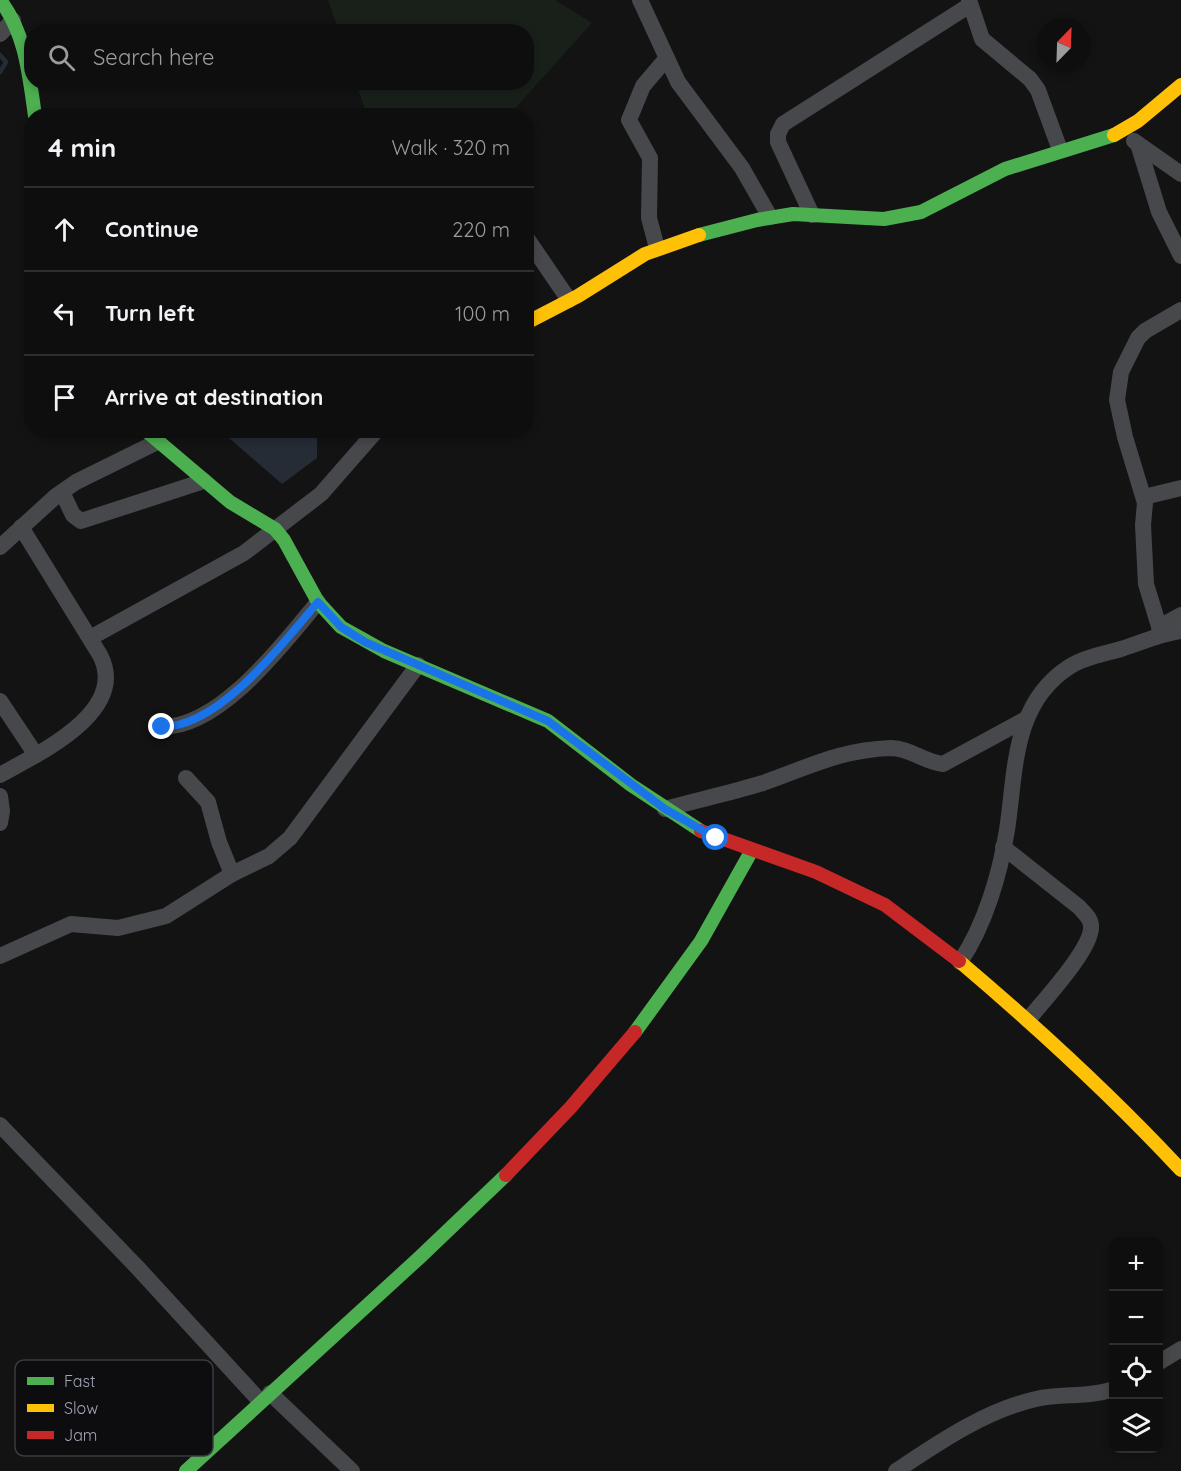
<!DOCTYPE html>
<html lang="en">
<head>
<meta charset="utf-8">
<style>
	body { margin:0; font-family:Quicksand,sans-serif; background:#171717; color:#f1f3f6 }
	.controls { position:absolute; right:18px; bottom:18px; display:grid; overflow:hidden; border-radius:12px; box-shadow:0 3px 9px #0003 }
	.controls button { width:54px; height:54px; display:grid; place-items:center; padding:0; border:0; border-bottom:2px solid #2e2e2e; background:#0e0e0e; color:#f1f3f6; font:30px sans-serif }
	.compass { position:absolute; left:1037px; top:18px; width:54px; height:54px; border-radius:50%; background:#0e0e0e; box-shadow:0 3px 9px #0003; rotate:23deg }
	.stop { position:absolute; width:18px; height:18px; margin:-14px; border:4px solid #1a73e8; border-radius:50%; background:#fff }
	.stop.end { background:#1a73e8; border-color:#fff; box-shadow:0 2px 6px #0008 }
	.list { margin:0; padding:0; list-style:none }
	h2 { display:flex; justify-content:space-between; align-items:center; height:78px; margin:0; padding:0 24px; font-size:26px }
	h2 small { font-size:20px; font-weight:400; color:#9b9c9e }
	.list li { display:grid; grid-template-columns:39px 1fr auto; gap:18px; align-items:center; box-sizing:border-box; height:84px; padding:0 24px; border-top:2px solid #2e2e2e }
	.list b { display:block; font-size:22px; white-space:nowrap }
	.list em { font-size:20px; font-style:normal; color:#9b9c9e }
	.icon { flex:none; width:33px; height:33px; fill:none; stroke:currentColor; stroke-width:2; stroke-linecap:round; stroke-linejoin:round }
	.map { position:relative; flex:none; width:1181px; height:1471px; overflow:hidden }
	.search { position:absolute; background:#0e0e0e; box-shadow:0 3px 9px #0003; left:24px; top:24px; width:510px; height:66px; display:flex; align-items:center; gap:15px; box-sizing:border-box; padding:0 21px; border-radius:24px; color:#9b9c9e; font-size:22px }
	.panel { position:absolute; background:#0e0e0e; box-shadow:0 3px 9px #0003; left:24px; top:108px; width:510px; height:330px; border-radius:24px }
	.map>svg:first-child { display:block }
	.green { fill:#19201a }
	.water { fill:#252c35 }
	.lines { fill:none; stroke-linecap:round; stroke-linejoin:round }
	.stream { stroke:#252c35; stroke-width:4.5 }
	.street { stroke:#46484c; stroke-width:16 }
	.fast { stroke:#4caf50; stroke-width:14 }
	.slow { stroke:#ffc107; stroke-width:14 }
	.jam { stroke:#c62828; stroke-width:14 }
	.route { stroke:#1a73e8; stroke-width:8 }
	.key { fill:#0d0d0f; stroke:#3a3b41; stroke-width:1.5 }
	.key-label { font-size:16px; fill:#a2a6b6 }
</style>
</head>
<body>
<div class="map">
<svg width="1181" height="1471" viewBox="0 0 1181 1471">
	<rect width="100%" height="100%" fill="#131313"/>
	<path class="green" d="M 328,0 L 555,0 L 592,23 L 509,115 L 367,115 L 356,83 L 526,82 L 526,32 L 339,31 Z"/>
	<path class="water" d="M 221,431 L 317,431 L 317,458 L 282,484 Z"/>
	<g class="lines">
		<path class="stream" d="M 0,55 L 6,62 L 0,72"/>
		<g class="street">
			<path d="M 640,0 L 678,82 L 742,168 L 770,217"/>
			<path d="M 969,0 L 982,39 L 1030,79 L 1038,90 L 1060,150"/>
			<path d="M 0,34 L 13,20"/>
			<path d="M 1134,141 L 1181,174"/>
			<path d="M 1138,144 L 1159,212 L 1181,256"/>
			<path d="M 812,215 L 778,142 L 778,134 L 783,124 L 970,5"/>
			<path d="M 526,237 L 569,300"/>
			<path d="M 657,248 L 649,218 L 650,158 L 629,120 L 643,86 L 666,59"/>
			<path d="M 62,492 L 73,515 L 81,521 L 204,481"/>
			<path d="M 1144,497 L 1181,488"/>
			<path d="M 0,547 L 56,496 L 76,482 L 157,442"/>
			<path d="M 1159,627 L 1181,615"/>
			<path d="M 1161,633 L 1146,584 L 1143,525 L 1145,503 L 1125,437 L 1117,400 L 1121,372 L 1138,338 L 1145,331 L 1181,310"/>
			<path d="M 90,638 L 244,553 L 321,494 L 377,430"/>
			<path d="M 0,701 L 36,755"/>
			<path d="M 162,727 C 221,727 283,644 318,602"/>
			<path d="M 0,775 C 37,754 130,712 100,655 L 21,527"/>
			<path d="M 186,778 L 208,802 L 219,842 L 232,874"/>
			<path d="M 0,796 L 2,811 L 0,823"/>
			<path d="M 665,809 C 697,800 731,793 763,783 C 809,767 839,750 891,748 C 910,748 924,762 943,764 L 1026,719"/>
			<path d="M 1003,847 L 1079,907 C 1084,913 1091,918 1091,926 C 1093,948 1043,1001 1028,1020"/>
			<path d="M 0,956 L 71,924 L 118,928 L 166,916 L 232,874 L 269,856 L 290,838 L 418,665"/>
			<path d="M 960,962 C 985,925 1000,874 1007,830 C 1016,771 1012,704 1069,667 C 1084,657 1104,654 1121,649 C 1141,643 1159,634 1181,631"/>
			<path d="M 0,1125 L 137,1267 L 260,1401"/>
			<path d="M 1158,1363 L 1181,1349"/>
			<path d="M 270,1393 L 352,1471"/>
			<path d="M 896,1471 C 938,1443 986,1410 1036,1399 C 1062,1393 1088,1398 1114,1389"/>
		</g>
		<g class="fast">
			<path d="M 0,0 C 26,34 29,75 35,116"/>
			<path d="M 699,235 L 757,220 L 793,214 L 884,219 L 921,212 L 1005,169 L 1114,135"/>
			<path d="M 145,430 L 230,502 L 275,529 L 284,540 L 318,602 L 341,627 L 384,651 L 548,721 L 631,785 L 701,831"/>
			<path d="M 635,1032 L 701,941 L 752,850"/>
			<path d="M 186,1471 L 419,1258 L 506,1175"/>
		</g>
		<g class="slow">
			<path d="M 1114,135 L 1138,121 L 1181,85"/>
			<path d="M 526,323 L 578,296 L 645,254 L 699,235"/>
			<path d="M 959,961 C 1037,1027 1112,1096 1181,1170"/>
		</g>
		<g class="jam">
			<path d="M 701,831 L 816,872 L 885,905 L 959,961"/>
			<path d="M 506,1175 L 571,1107 L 635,1032"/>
		</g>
	</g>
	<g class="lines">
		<path class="route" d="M 162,727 C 220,727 283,643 318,602 L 341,627 L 365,642 L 548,721 L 665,809 L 716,838"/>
	</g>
	<rect x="15" y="1360" width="198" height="96" rx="9" class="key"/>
	<rect x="27" y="1377" width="27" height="8" fill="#4caf50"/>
	<rect x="27" y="1404" width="27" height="8" fill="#ffc107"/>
	<rect x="27" y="1431" width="27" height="8" fill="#c62828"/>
	<g class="key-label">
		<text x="64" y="1387">Fast</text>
		<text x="64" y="1414">Slow</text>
		<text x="64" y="1441">Jam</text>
	</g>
</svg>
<div class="controls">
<button>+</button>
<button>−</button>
<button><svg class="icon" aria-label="locate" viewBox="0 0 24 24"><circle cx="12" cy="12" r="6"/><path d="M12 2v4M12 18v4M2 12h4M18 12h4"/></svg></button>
<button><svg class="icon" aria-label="layers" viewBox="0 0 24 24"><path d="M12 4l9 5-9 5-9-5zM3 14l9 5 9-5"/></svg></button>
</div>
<svg class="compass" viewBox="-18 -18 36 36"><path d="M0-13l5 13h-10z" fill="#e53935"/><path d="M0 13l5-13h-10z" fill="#9b9c9e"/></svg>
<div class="stop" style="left:716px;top:838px"></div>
<div class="stop end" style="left:162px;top:727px"></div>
<div class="search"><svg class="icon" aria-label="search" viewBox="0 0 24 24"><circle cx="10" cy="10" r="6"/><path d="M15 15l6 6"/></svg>Search here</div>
<section class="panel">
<h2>4 min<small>Walk · 320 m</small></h2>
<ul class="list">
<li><svg class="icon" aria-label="ahead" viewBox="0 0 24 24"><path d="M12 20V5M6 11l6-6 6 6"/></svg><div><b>Continue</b></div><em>220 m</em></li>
<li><svg class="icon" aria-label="left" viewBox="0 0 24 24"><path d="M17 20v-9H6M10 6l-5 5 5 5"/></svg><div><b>Turn left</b></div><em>100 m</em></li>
<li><svg class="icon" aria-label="arrive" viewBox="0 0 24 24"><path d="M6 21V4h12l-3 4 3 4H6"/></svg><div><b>Arrive at destination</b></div></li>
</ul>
</section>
</div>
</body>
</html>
